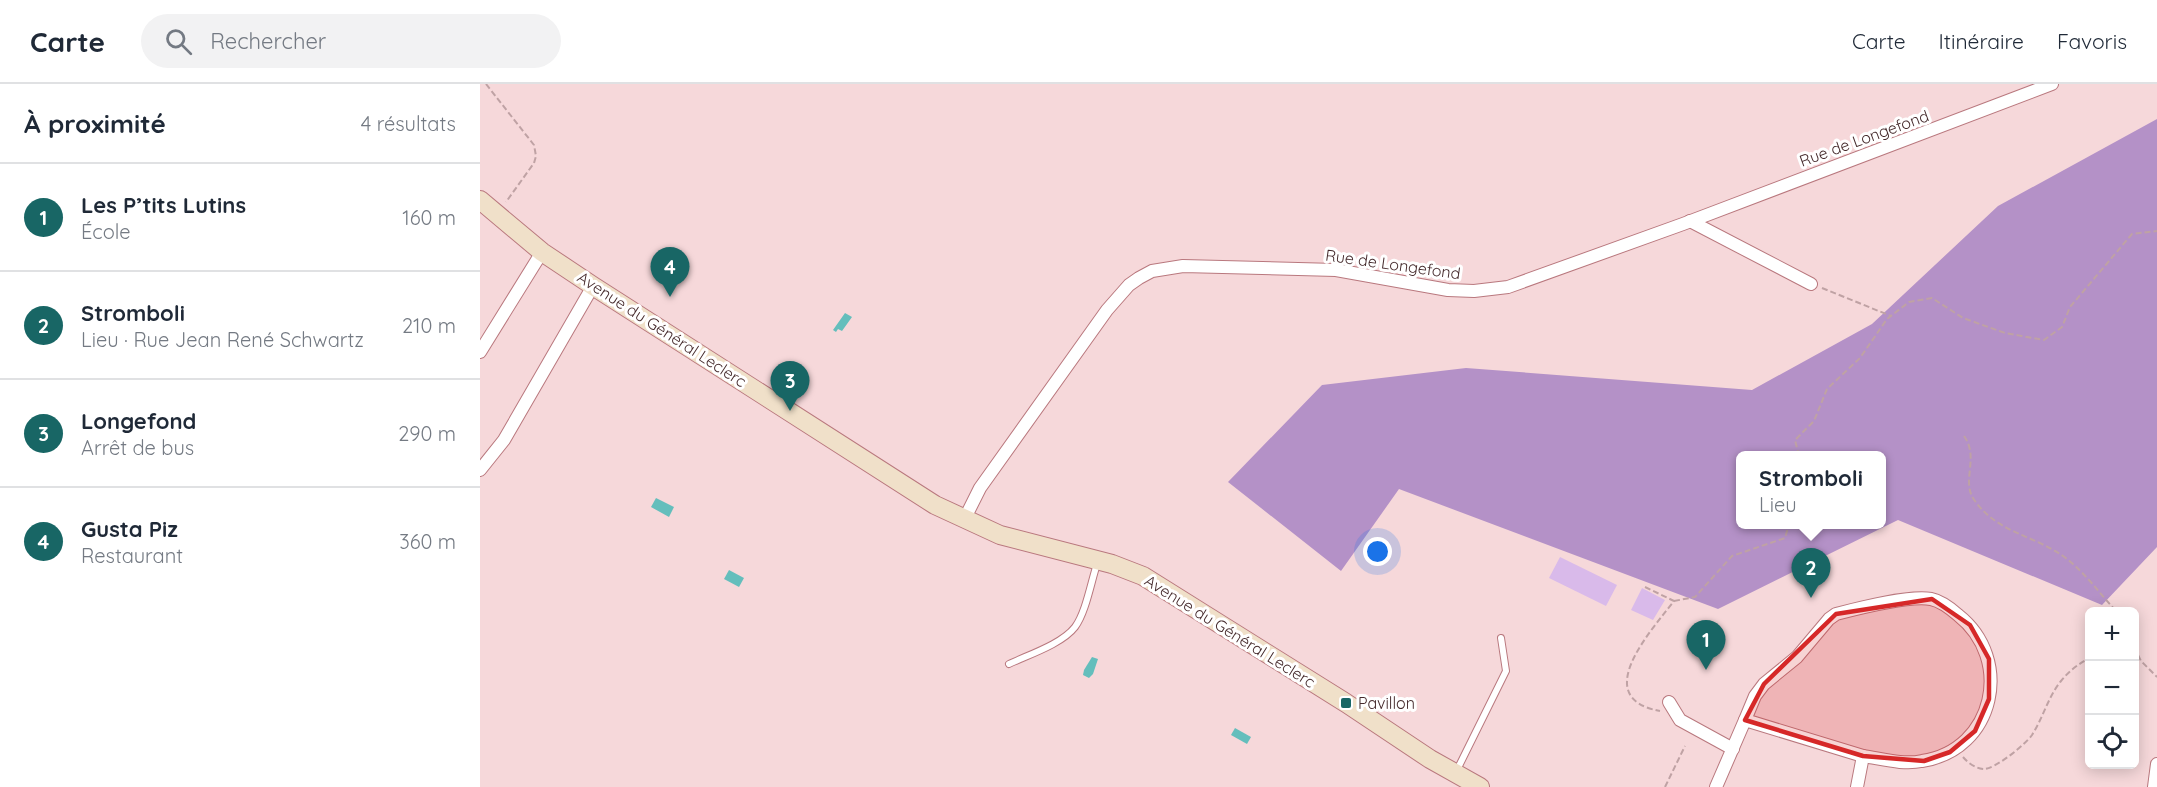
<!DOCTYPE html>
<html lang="fr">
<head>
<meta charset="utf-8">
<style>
	body { margin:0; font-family:Quicksand,sans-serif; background:#f2f2f3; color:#1f2937 }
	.controls { position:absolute; right:18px; bottom:18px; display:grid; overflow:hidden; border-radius:9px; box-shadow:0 3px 15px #0003 }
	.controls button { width:54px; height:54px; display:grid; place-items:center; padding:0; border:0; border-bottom:2px solid #e0e1e3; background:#fff; color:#1f2937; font:30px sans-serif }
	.you { position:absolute; left:898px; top:468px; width:21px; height:21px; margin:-15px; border:4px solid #fff; border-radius:50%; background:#1a73e8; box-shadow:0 0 0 9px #1a73e833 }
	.badge { display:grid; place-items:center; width:39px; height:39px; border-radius:50%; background:#186665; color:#fff; font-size:20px; font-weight:700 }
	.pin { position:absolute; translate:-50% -50px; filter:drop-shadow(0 2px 3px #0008) }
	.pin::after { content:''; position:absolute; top:32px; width:21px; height:18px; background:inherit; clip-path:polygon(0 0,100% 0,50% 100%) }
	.popup { position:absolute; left:1256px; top:367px; width:150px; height:78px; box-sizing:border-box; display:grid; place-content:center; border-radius:9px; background:#fff; filter:drop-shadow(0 2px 4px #0005); font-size:20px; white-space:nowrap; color:#747a83 }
	.popup b { font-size:22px; color:#1f2937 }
	.popup::after { content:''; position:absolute; left:50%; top:100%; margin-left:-12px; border:12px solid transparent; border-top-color:#fff }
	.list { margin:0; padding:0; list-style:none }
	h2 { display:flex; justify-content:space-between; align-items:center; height:78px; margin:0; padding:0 24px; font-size:26px }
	h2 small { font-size:20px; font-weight:400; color:#747a83 }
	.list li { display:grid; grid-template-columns:39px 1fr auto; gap:18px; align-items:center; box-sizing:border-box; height:108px; padding:0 24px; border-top:2px solid #e0e1e3 }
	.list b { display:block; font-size:22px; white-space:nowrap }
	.list p { margin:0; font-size:20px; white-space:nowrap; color:#747a83 }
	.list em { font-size:20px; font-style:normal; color:#747a83 }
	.icon { flex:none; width:33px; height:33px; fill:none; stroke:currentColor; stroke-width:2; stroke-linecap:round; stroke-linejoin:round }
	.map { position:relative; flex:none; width:1677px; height:703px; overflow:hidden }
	header { display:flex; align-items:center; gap:36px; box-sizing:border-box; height:84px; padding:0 30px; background:#fff; border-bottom:2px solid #e0e1e3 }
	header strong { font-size:28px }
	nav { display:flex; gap:33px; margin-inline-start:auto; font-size:21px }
	.search { width:420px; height:54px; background:#f2f2f3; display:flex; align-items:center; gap:15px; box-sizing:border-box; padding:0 21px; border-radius:33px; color:#747a83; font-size:22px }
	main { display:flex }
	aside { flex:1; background:#fff }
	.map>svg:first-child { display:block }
	.green { fill:#d9baea }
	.forest { fill:#b491c7; fill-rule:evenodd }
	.water { fill:#64bebc }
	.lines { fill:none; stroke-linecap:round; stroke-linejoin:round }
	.service-casing { stroke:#b9787e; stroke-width:8 }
	.minor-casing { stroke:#b9787e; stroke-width:14 }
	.secondary-casing { stroke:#b9787e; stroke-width:20 }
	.path { stroke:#bfa2a4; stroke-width:2; stroke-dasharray:6 3; stroke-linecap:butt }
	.service { stroke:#fff; stroke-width:6 }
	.minor { stroke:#fff; stroke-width:12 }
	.secondary { stroke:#f0e0c9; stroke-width:18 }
	.marked { fill:#d62828; fill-opacity:0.2; stroke:#d62828; stroke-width:4.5; stroke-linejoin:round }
	.poi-dot { fill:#186665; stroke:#fff; stroke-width:2 }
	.labels { text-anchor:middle; stroke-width:6; stroke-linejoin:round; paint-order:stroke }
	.street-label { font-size:16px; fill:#452a2c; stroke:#fff }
	.poi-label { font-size:16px; fill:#452a2c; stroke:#fff; text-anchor:start }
</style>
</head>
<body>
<header>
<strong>Carte</strong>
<div class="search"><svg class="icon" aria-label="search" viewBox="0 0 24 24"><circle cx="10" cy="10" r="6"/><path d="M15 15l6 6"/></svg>Rechercher</div>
<nav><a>Carte</a><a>Itinéraire</a><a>Favoris</a></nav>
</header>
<main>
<aside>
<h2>À proximité<small>4 résultats</small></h2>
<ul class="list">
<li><span class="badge">1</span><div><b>Les P’tits Lutins</b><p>École</p></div><em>160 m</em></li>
<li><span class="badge">2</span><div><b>Stromboli</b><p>Lieu · Rue Jean René Schwartz</p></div><em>210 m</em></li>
<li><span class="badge">3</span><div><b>Longefond</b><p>Arrêt de bus</p></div><em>290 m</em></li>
<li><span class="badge">4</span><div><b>Gusta Piz</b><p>Restaurant</p></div><em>360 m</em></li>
</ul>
</aside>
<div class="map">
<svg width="1677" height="703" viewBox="0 0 1677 703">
	<rect width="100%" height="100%" fill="#f6d8da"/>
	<g class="green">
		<path d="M 1080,473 L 1137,501 L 1126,522 L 1069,494 Z"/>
		<path d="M 1162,504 L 1185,516 L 1173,536 L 1151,526 Z"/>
	</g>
	<path class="forest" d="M 1677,35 L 1677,463 L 1622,521 L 1418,436 L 1238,525 L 919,405 L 861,487 L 748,398 L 842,301 L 986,284 L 1272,306 L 1392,240 L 1518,122 ZM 1260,372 L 1402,372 L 1402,440 L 1260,440 Z"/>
	<g class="water">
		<path d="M 365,229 L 372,233 L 362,247 L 358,245 L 356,248 L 353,246 Z"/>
		<path d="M 176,414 L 194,423 L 189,433 L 171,423 Z"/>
		<path d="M 249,486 L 264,494 L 259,503 L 244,495 Z"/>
		<path d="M 612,573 L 618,575 L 613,590 L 609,594 L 603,591 L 604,586 Z"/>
		<path d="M 755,644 L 771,653 L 767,660 L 751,651 Z"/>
	</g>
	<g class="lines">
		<defs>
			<g id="service">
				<path d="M 529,580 C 548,571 582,560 595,543 C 606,528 611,498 617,480"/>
				<path d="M 977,686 L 1026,587 L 1021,554"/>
			</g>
			<g id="minor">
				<path d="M 1210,137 L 1331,200"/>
				<path d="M 0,268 L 62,168"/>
				<path d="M 0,386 L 24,356 L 113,202"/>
				<path d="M 484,436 L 500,404 L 627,226 L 649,201 L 659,194 L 672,187 L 703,182 L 856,186 L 968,206 L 994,207 L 1028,203 L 1203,140 L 1572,0"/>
				<path d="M 1189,618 L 1200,636 L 1253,665"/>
				<path d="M 1265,636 L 1275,612 L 1284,600 L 1317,573 L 1349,535 L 1356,530 C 1379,524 1429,511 1451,515 C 1461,517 1470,524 1478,531 C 1534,575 1515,666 1442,677 C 1423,681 1403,675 1383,672"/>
				<path d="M 1236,703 L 1265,636 L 1383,672 L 1377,703"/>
				<path d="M 1674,703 L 1677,680"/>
			</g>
			<path id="secondary" d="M 0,116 L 62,168 L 113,202 L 455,421 L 520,451 L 632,480 L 663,492 L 866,619 L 950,675 L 1000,703"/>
		</defs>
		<use href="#service" class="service-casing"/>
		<use href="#minor" class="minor-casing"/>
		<use href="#secondary" class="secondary-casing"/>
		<g class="path">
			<path d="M 6,0 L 54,61 L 56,72 L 54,79 L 26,118"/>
			<path d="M 1342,204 L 1411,232"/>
			<path d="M 1484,352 C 1500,374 1480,398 1495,417 C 1518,449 1553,451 1583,472 C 1605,488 1619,509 1637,528"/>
			<path d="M 1319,372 L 1315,356 L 1334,337 L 1347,305 L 1380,274 L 1407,235 L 1429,218 L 1452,214 L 1483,234 L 1525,249 L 1564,256 L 1582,243 L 1590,223 L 1652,150 L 1677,147"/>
			<path d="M 1165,503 L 1194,517 C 1171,547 1109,614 1180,627"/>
			<path d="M 1194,517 L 1215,513 L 1252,472 L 1305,454 L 1309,440"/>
			<path d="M 1654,563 L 1661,577 L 1677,593"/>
			<path d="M 1483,673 C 1488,679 1495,684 1503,685 C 1514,686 1545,661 1552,651 C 1563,634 1568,613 1581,597 C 1589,587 1598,580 1610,574"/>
			<path d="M 1185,703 L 1205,662"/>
		</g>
		<use href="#service" class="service"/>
		<use href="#minor" class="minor"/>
		<use href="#secondary" class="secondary"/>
	</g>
	<path class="marked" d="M 1452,515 L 1490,541 L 1509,575 L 1509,615 L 1495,647 L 1470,668 L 1444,677 L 1383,672 L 1265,636 L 1284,600 L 1356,530 Z"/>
	<rect class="poi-dot" x="860" y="613" width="12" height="12" rx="3"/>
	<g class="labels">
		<g class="street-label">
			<text transform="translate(1384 54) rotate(-20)" y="6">Rue de Longefond</text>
			<text transform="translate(913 180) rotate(8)" y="6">Rue de Longefond</text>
			<text transform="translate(182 245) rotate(33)" y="6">Avenue du Général Leclerc</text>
			<text transform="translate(750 547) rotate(32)" y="6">Avenue du Général Leclerc</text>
		</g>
		<g class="poi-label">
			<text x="878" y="625">Pavillon</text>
		</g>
	</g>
</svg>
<div class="controls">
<button>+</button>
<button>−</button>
<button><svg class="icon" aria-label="locate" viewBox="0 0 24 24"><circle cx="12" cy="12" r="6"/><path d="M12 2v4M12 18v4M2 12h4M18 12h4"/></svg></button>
</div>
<div class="you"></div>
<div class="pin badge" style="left:1226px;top:586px">1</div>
<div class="pin badge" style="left:1331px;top:514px">2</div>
<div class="popup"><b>Stromboli</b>Lieu</div>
<div class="pin badge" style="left:310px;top:327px">3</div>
<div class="pin badge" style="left:190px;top:213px">4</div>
</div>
</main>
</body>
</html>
